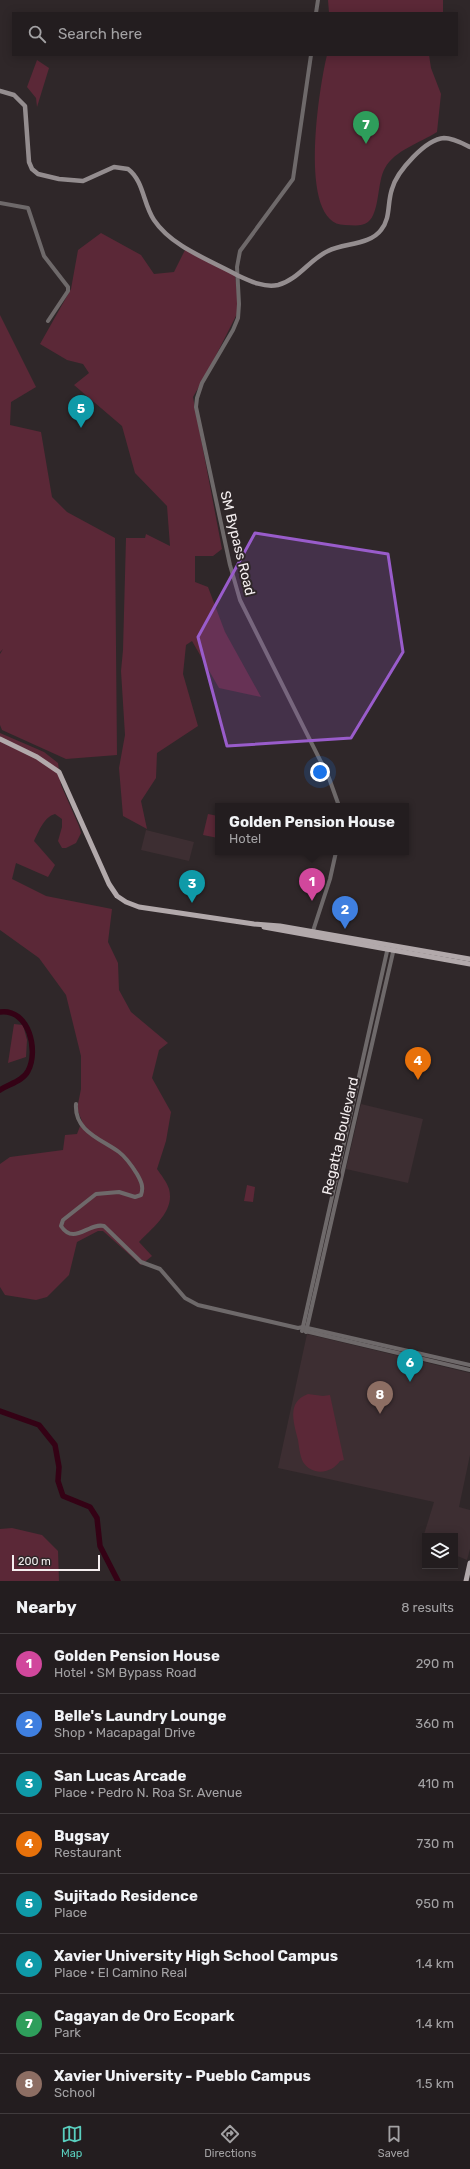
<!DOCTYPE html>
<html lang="en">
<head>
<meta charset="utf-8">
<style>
	body { margin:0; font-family:Rubik,sans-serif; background:#2f2a2c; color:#f1f3f6 }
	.controls { position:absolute; right:12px; bottom:12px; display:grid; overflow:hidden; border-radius:0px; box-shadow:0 2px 10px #0003 }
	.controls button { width:36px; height:36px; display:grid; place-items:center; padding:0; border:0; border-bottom:1px solid #403b3d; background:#231d1f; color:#f1f3f6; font:20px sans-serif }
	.scale { position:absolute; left:12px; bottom:10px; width:88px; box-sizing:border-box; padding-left:4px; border:2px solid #f4eeef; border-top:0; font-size:11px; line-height:14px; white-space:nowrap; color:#f4eeef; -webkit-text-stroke:3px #2f2729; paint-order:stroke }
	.you { position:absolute; left:320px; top:772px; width:14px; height:14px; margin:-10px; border:3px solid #fff; border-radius:50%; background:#1a73e8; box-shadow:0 0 0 6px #1a73e833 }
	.badge { display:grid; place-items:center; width:26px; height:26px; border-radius:50%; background:#59cebe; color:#fff; font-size:13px; font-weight:700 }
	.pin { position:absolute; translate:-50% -33px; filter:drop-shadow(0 1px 2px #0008) }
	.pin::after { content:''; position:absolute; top:21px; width:14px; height:12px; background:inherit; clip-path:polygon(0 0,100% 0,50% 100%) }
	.popup { position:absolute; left:215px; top:803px; width:194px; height:52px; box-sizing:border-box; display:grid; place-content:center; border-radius:0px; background:#231d1f; filter:drop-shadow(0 1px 3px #0005); font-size:13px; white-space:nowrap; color:#a3a2a4 }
	.popup b { font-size:15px; color:#f1f3f6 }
	.popup::after { content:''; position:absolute; left:50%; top:100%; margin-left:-8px; border:8px solid transparent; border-top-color:#231d1f }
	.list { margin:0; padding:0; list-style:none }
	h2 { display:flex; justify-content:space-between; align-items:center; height:52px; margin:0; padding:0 16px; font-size:17px }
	h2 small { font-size:13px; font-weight:400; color:#a3a2a4 }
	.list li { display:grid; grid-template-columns:26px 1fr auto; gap:12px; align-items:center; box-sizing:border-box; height:60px; padding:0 16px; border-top:1px solid #403b3d }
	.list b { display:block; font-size:15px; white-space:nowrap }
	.list p { margin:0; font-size:13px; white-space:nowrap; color:#a3a2a4 }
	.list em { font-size:13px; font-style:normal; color:#a3a2a4 }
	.icon { flex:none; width:22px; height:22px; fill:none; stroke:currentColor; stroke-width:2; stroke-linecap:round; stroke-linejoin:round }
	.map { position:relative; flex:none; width:470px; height:1581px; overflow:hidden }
	.search { position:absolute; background:#231d1f; box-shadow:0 2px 10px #0003; left:12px; right:12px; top:12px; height:44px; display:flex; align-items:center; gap:10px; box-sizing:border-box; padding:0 14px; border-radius:0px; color:#a3a2a4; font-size:15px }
	.sheet { height:532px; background:#231d1f }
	nav { display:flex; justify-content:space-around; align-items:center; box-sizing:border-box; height:56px; border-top:1px solid #403b3d; background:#231d1f; font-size:11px; color:#a3a2a4 }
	nav a { display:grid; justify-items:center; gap:2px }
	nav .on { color:#59cebe }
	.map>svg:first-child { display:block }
	.built { fill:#3d2e32 }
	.green { fill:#5b2837 }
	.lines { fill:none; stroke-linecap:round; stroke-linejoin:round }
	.river { stroke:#340215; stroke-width:5.5 }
	.tertiary { stroke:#6e696a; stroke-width:4 }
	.secondary { stroke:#948d8f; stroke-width:4.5 }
	.primary { stroke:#b2a9ab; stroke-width:5 }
	.marked { fill:#995ccb; fill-opacity:0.2; stroke:#995ccb; stroke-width:3; stroke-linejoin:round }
	.labels { text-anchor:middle; stroke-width:4; stroke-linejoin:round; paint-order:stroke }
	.street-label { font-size:14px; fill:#f4eeef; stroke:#2f2729 }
</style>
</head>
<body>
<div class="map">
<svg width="470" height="1581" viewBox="0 0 470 1581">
	<rect width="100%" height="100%" fill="#2f2729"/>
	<g class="built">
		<path d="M 146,830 L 194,842 L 189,861 L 141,850 Z"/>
		<path d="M 361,1104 L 423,1119 L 408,1183 L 346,1169 Z"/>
		<path d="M 307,1334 L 470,1373 L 470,1455 L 459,1507 L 470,1510 L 470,1549 L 467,1560 L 455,1555 L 455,1536 L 425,1536 L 425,1542 L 422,1541 L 434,1502 L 278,1468 Z"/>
	</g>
	<g class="green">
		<path d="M 328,0 L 443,0 L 443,13 L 329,13 Z"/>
		<path d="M 327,55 L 429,55 L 431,68 L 441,94 L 437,132 C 420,143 395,150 385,168 C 377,181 380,213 368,222 C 361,227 353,225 345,225 C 296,225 320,83 327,55 Z"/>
		<path d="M 37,60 L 49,68 L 37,107 L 36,98 L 27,87 Z"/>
		<path d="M 101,233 L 141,255 L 154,274 L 174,272 L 186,248 L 235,274 L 239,310 L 208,371 L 193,397 L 222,549 L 213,556 L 195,556 L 195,582 L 208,587 L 225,632 L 261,697 L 219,688 L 192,641 L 186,645 L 183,674 L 198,726 L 157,753 L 156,778 L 141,801 L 147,829 L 123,816 L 119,768 L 125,735 L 121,671 L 123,650 L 126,538 L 145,538 L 146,534 L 170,546 L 167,506 L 135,473 L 122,426 L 74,385 L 89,373 L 83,364 L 67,360 L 40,344 L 71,289 L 78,250 Z"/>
		<path d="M 0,315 L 36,387 L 11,402 L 10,425 L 41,432 L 52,497 L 67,512 L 115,538 L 117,755 L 66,759 L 2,730 L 0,725 L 0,654 L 3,649 L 0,652 Z"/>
		<path d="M 0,733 L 44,752 L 58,763 L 61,785 L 79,826 L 81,833 L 76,843 L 66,848 L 62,848 L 58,841 L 62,827 L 62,819 L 55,814 C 44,817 39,831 34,841 L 55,865 L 48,877 L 16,863 L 12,879 L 46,896 L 112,909 L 108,942 L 118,963 L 119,990 L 131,1012 L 168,1043 L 159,1050 L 152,1078 L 171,1112 L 166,1141 L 157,1169 C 161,1175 167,1182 169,1189 C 175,1211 153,1227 139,1242 L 152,1256 L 141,1265 L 103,1231 L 98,1231 L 77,1242 L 69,1275 L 47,1297 L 36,1300 L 5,1295 L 0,1287 L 0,1164 L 10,1157 L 63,1150 L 65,1135 L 77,1134 L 82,1121 L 77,1109 L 81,1089 L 81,1056 L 66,995 L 39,958 L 0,930 Z"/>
		<path d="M 208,814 L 218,816 L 218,838 L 203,835 Z"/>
		<path d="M 14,1024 L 23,1025 L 27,1040 L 26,1057 L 8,1063 Z"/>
		<path d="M 247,1185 L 255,1187 L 253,1202 L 244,1201 Z"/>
		<path d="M 308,1394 L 323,1396 L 330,1395 L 344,1460 L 340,1461 C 331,1474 312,1476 303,1462 C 300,1456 299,1447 298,1440 C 294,1423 286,1402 308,1394 Z"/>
		<path d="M 12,1528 L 42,1535 L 58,1551 L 59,1581 L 0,1581 L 0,1529 Z"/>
	</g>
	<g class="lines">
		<g class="river">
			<path d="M 0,1012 C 29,1008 39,1051 28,1071 C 23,1081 9,1084 0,1090"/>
			<path d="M 0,1411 L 39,1425 L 55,1445 L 59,1467 L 58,1481 L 63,1496 L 90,1507 L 97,1518 L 100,1546 L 118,1581"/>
		</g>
		<g class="tertiary">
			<path d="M 316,13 L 318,0"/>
			<path d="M 311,55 L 293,179 L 240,251 L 237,267 L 239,304 L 238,318 L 233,330 L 202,383 L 197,398 L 196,407 L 230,565 L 240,600 L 329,778 L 339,806"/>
			<path d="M 0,203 L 28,208 L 44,256 L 68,287 L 68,291 L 48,321"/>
			<path d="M 312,934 L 330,879 L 336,852"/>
			<path d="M 76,1104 C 74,1131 101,1139 119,1152 C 127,1158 132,1166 137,1174 C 141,1181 144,1187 141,1195 L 135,1197 L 119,1192 L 96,1194 L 63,1220 L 61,1226 C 74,1246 89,1222 104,1226 L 141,1262 L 160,1269 L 185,1298 L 198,1305 L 298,1328 L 303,1327 L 470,1365"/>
			<path d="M 302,1331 L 388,947"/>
			<path d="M 305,1331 L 470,1370"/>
			<path d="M 306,1332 L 394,948"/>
		</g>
		<path class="secondary" d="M 0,91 L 14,95 L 25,106 L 29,162 L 32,169 L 38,174 L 59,179 L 83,181 L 114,167 L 128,169 C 144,181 143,204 154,220 C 172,247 210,260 237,275 C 250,281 264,288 278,285 C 298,280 310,259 328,251 C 344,243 370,245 381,230 C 391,218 387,203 392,189 C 397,171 426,139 444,138 C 453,138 462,143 470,147"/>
		<g class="primary">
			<path d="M 0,739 L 37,757 L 59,772 L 109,884 L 117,896 L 126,902 L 139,907 L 254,924 L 280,926 L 470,959"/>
			<path d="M 264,927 L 470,964"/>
			<path d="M 466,1581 L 470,1563"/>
		</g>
	</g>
	<path class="marked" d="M 255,533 L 388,554 L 403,652 L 351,738 L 227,746 L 198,637 Z"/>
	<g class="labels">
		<g class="street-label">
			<text transform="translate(238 543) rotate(76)" y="5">SM Bypass Road</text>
			<text transform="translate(340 1136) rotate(-77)" y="5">Regatta Boulevard</text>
		</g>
	</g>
</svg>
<div class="controls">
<button><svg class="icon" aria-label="layers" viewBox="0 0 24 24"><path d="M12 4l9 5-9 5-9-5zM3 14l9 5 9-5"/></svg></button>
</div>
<div class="scale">200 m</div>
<div class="you"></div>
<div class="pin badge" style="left:312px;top:901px;background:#d1479c">1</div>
<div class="popup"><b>Golden Pension House</b>Hotel</div>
<div class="pin badge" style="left:345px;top:929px;background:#3f7fe0">2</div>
<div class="pin badge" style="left:192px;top:903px;background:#0f9aa8">3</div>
<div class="pin badge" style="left:418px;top:1080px;background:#e8710a">4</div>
<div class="pin badge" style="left:81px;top:428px;background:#0f9aa8">5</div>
<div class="pin badge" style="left:410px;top:1382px;background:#0f9aa8">6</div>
<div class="pin badge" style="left:366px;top:144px;background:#2e9e5b">7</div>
<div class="pin badge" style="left:380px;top:1414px;background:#8d6e63">8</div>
<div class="search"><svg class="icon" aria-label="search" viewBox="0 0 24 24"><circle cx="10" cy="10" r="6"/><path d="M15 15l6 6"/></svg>Search here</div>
</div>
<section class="sheet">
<h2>Nearby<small>8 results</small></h2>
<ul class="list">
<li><span class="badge" style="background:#d1479c">1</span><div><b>Golden Pension House</b><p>Hotel · SM Bypass Road</p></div><em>290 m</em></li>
<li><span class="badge" style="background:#3f7fe0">2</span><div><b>Belle's Laundry Lounge</b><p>Shop · Macapagal Drive</p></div><em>360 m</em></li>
<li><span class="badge" style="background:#0f9aa8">3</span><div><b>San Lucas Arcade</b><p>Place · Pedro N. Roa Sr. Avenue</p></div><em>410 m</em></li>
<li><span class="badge" style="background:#e8710a">4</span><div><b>Bugsay</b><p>Restaurant</p></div><em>730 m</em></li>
<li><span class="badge" style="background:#0f9aa8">5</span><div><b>Sujitado Residence</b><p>Place</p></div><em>950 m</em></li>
<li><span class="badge" style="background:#0f9aa8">6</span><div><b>Xavier University High School Campus</b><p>Place · El Camino Real</p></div><em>1.4 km</em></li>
<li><span class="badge" style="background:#2e9e5b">7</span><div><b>Cagayan de Oro Ecopark</b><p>Park</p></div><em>1.4 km</em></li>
<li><span class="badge" style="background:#8d6e63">8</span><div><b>Xavier University - Pueblo Campus</b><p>School</p></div><em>1.5 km</em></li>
</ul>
</section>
<nav>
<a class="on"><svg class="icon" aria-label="map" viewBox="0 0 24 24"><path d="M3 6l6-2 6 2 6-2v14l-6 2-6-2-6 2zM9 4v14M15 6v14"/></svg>Map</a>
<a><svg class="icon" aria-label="directions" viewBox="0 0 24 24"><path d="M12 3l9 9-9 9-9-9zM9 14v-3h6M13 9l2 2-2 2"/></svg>Directions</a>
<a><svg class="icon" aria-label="saved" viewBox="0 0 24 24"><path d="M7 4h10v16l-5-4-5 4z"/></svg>Saved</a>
</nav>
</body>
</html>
